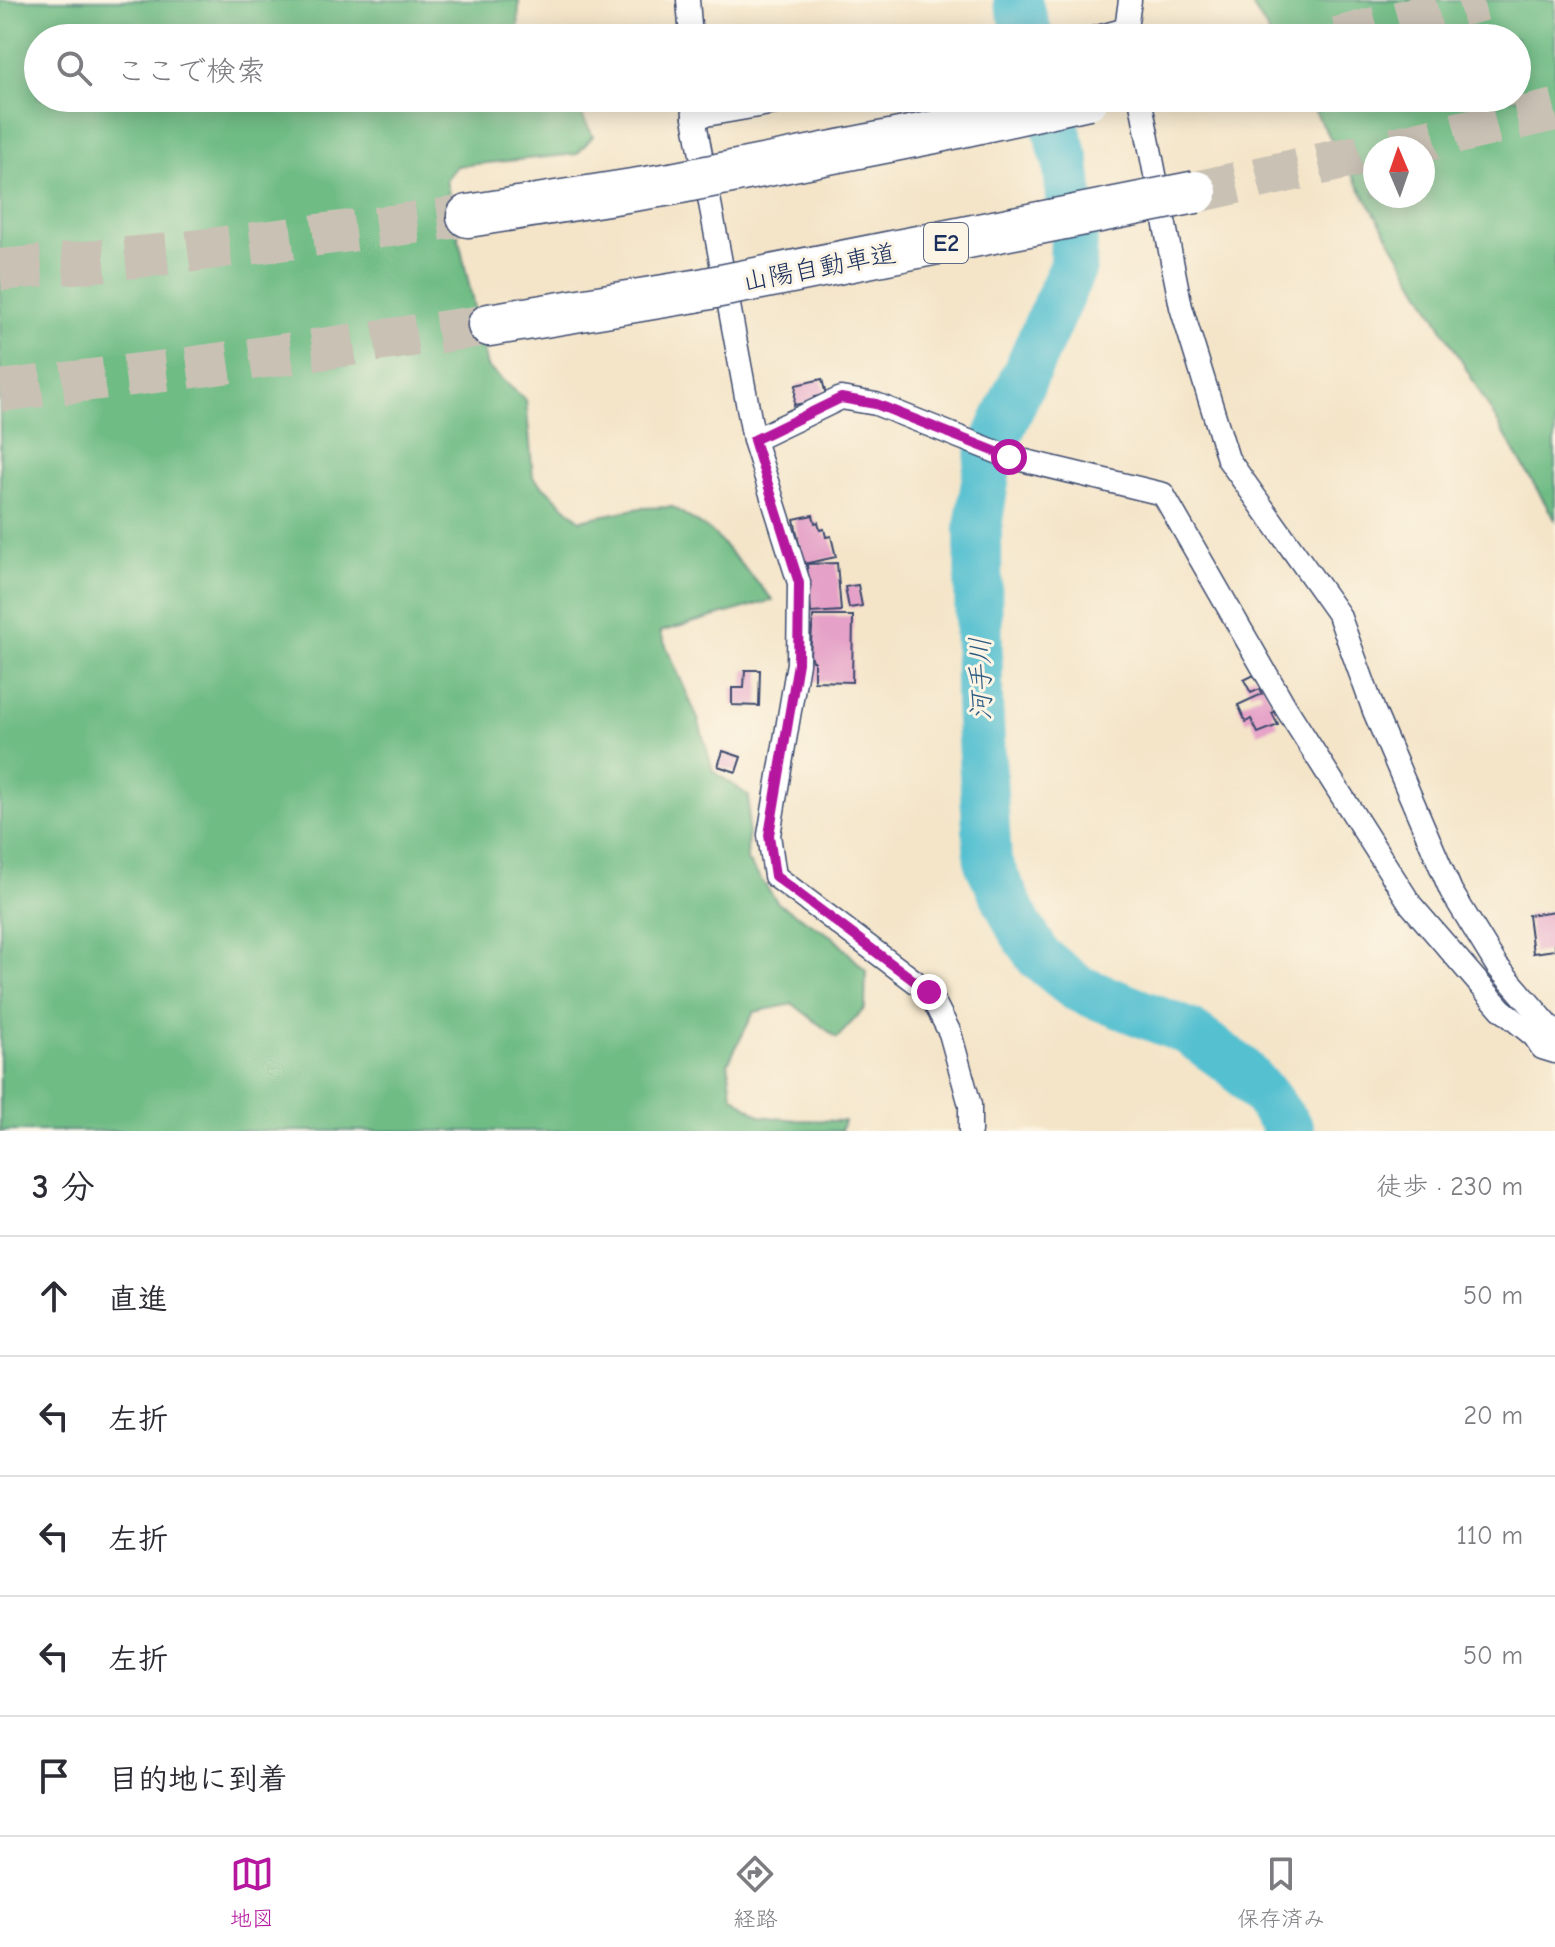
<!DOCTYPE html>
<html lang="ja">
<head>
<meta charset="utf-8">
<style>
	body { margin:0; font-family:"Comic Neue","Klee One",sans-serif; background:#f2f2f3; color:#2b2b33 }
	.compass { position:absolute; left:1363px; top:136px; width:72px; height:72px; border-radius:50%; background:#fff; box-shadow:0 4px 20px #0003; rotate:358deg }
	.stop { position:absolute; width:24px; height:24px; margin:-18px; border:6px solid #b5179e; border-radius:50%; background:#fff }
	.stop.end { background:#b5179e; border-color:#fff; box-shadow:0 2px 8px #0008 }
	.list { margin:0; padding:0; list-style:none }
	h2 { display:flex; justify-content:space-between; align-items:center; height:104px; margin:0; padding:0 32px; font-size:34px }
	h2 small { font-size:26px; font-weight:400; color:#7c7c81 }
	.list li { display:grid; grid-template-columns:52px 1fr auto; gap:24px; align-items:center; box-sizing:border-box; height:120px; padding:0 32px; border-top:2px solid #e1e1e2 }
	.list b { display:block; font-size:30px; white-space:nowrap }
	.list em { font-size:26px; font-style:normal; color:#7c7c81 }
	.icon { flex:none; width:44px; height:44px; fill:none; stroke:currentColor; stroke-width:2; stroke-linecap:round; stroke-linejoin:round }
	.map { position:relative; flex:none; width:1555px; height:1131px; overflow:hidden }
	.search { position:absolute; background:#fff; box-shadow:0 4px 20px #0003; left:24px; right:24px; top:24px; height:88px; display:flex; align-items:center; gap:20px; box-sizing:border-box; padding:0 28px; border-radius:44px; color:#7c7c81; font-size:30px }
	.sheet { height:704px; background:#fff }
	nav { display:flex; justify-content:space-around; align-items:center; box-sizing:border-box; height:112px; border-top:2px solid #e1e1e2; background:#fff; font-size:22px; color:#7c7c81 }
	nav a { display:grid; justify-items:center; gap:4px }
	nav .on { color:#b5179e }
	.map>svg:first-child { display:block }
	.forest { fill:#6fbc85; stroke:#457672; stroke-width:2; fill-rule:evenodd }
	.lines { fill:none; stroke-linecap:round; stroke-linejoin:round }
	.river { stroke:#55c0d0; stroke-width:48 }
	.building { fill:#e5a1c7 }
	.motorway-tunnel { stroke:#c9c1b4; stroke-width:42; stroke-dasharray:42 21; stroke-linecap:butt }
	.minor-casing { stroke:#3c4a6e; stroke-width:25 }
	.motorway-casing { stroke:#3c4a6e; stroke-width:45 }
	.minor { stroke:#fff; stroke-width:22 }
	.motorway { stroke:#fff; stroke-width:42 }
	.motorway-bridge-casing { stroke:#3c4a6e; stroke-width:45; stroke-linecap:butt }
	.motorway-bridge { stroke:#fff; stroke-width:42 }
	.route { stroke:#b5179e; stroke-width:10 }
	.labels { text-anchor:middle; stroke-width:6; stroke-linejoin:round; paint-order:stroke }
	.shield { fill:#fcf5e5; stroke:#5e6a86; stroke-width:2 }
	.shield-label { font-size:24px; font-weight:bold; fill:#1b2f5e }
	.street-label { font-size:26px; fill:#1b2f5e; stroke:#fcf5e5 }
	.water-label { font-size:28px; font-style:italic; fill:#2c5a80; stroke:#fcf5e5 }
</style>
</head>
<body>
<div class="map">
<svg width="1555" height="1131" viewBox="0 0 1555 1131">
	<rect width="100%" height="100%" fill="#fcf5e5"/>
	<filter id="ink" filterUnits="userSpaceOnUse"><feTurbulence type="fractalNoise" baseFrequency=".0125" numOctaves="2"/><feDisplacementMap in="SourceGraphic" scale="16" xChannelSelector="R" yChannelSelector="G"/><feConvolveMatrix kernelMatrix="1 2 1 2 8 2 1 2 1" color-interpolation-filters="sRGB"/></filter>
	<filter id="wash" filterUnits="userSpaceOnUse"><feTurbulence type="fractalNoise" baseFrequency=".006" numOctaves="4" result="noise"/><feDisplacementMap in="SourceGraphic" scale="32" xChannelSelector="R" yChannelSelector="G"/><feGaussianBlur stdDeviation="1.8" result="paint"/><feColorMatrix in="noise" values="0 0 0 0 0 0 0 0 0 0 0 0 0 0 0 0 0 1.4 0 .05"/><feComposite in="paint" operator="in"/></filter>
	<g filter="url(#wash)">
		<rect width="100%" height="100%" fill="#f4e5c9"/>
		<g class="forest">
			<path d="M 0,0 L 519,0 L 518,38 L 38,38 L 38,98 L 573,98 L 593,136 L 577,154 L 457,166 L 446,180 L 487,367 L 526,400 L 533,477 L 580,520 L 640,508 L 673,507 L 713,533 L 773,600 L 660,632 L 698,719 L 713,771 L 749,796 L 747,860 L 778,903 L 833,937 L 866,971 L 865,1008 L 837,1038 L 793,1004 L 754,1012 L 728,1063 L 732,1095 L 760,1116 L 797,1120 L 844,1121 L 841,1131 L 0,1131 Z"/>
			<path d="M 1249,0 L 1555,0 L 1555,520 L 1307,98 L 1517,98 L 1517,38 L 1272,38 ZM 1375,148 L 1423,148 L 1423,196 L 1375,196 Z"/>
		</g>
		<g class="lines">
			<g class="river">
				<path d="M 1017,0 L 1030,38"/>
				<path d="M 1047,98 L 1066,162 L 1074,236 L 1073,267 L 989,456 L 978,527 L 979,704 L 988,863 L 1019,926 L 1039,957 L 1077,988 L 1189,1032 L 1237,1066 L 1266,1097 L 1291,1131"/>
			</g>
		</g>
		<g id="blocks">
			<g class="building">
				<path d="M 822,379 L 826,395 L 814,397 L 815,401 L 794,405 L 796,385 Z"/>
				<path d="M 813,515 L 815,523 L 818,522 L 820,530 L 824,529 L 826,537 L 831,536 L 836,557 L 803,564 L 794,519 Z"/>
				<path d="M 837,563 L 841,611 L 811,613 L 807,564 Z"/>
				<path d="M 858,585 L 862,606 L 849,608 L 845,587 Z"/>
				<path d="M 813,616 L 853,616 L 852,682 L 814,681 L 814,661 L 812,661 L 810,654 Z"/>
				<path d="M 745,670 L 760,670 L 759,706 L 732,705 L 732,688 L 744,688 Z"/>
				<path d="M 1254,675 L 1257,681 L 1261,679 L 1276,711 L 1272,713 L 1278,725 L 1258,733 L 1251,719 L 1246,722 L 1238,705 L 1262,694 L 1260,689 L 1251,693 L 1244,680 Z"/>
				<path d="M 723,751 L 741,757 L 736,772 L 718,766 Z"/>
				<path d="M 1555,911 L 1555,950 L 1533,953 L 1528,915 Z"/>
			</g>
		</g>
	</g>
	<g filter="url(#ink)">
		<use href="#blocks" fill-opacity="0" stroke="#3c4a6e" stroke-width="2"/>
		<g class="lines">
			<g class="motorway-tunnel">
				<path d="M 1337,38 L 1483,0"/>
				<path d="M 1394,148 L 1555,110"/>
				<path d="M 1196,192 L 1375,152"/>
				<path d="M 0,270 L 169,254 L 468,216"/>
				<path d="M 0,391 L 181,369 L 489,325"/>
			</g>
			<defs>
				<g id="minor">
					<path d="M 688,0 L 691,38"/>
					<path d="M 1094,38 L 1126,29"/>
					<path d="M 1128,38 L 1126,29 L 1130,0"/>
					<path d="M 693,98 L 694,117 L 754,440 L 799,583 L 798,663 L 769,835 L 775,876 L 929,992 L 950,1033 L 970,1105 L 970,1131"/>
					<path d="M 1140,98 L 1181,307 L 1228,459 L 1339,615 L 1374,711 L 1451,891 L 1497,966 L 1555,1033"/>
					<path d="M 694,117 L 803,98"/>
					<path d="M 754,440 L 841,398 L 876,404 L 1009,457 L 1163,494 L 1286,708 L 1411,905 L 1501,1009 L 1534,1036 L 1542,1048 L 1555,1052"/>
				</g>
				<g id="motorway">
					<path d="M 468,216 L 671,184"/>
					<path d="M 489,325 L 695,291"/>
				</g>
			</defs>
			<use href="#minor" class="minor-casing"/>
			<use href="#motorway" class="motorway-casing"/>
			<use href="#minor" class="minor"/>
			<use href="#motorway" class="motorway"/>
			<defs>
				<g id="motorway-bridge">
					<path d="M 671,184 L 930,133 L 1088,98"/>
					<path d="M 695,291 L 1196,192"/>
				</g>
			</defs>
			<use href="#motorway-bridge" class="motorway-bridge-casing"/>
			<use href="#motorway-bridge" class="motorway-bridge"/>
		</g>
	</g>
	<g class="lines" filter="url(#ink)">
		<path class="route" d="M 929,992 L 775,876 L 769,835 L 798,663 L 799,583 L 754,440 L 841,398 L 876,404 L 1009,457"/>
	</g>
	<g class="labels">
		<rect class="shield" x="924" y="223" width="44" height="40" rx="6"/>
		<g class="shield-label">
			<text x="946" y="251">E2</text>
		</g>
		<g class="street-label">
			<text transform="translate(819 267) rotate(-11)" y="9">山陽自動車道</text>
		</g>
		<g class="water-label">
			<text transform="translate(980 679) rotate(-91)" y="10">河手川</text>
		</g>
	</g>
</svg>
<svg class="compass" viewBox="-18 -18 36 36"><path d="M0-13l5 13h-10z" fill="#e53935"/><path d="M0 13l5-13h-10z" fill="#7c7c81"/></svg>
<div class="stop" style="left:1009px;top:457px"></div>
<div class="stop end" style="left:929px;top:992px"></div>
<div class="search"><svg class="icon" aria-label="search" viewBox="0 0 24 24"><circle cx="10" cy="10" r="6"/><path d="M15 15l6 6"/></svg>ここで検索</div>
</div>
<section class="sheet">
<h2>3 分<small>徒歩 · 230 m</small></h2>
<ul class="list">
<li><svg class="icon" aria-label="ahead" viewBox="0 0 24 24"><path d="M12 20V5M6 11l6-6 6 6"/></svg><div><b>直進</b></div><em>50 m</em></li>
<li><svg class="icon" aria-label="left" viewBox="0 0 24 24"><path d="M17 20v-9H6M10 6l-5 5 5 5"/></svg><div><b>左折</b></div><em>20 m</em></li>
<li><svg class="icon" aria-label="left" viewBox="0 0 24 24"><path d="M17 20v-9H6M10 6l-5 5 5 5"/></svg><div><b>左折</b></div><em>110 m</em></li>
<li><svg class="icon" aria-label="left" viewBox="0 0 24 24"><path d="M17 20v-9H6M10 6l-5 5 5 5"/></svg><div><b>左折</b></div><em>50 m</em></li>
<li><svg class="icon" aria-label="arrive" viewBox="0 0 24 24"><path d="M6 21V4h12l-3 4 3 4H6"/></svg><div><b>目的地に到着</b></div></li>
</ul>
</section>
<nav>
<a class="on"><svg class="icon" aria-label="map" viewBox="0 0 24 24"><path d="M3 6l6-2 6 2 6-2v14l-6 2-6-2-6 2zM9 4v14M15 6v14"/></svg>地図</a>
<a><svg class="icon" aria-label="directions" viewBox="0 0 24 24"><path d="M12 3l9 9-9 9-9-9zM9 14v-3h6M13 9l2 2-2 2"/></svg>経路</a>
<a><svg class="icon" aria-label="saved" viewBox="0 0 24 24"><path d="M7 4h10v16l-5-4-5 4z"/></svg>保存済み</a>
</nav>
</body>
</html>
